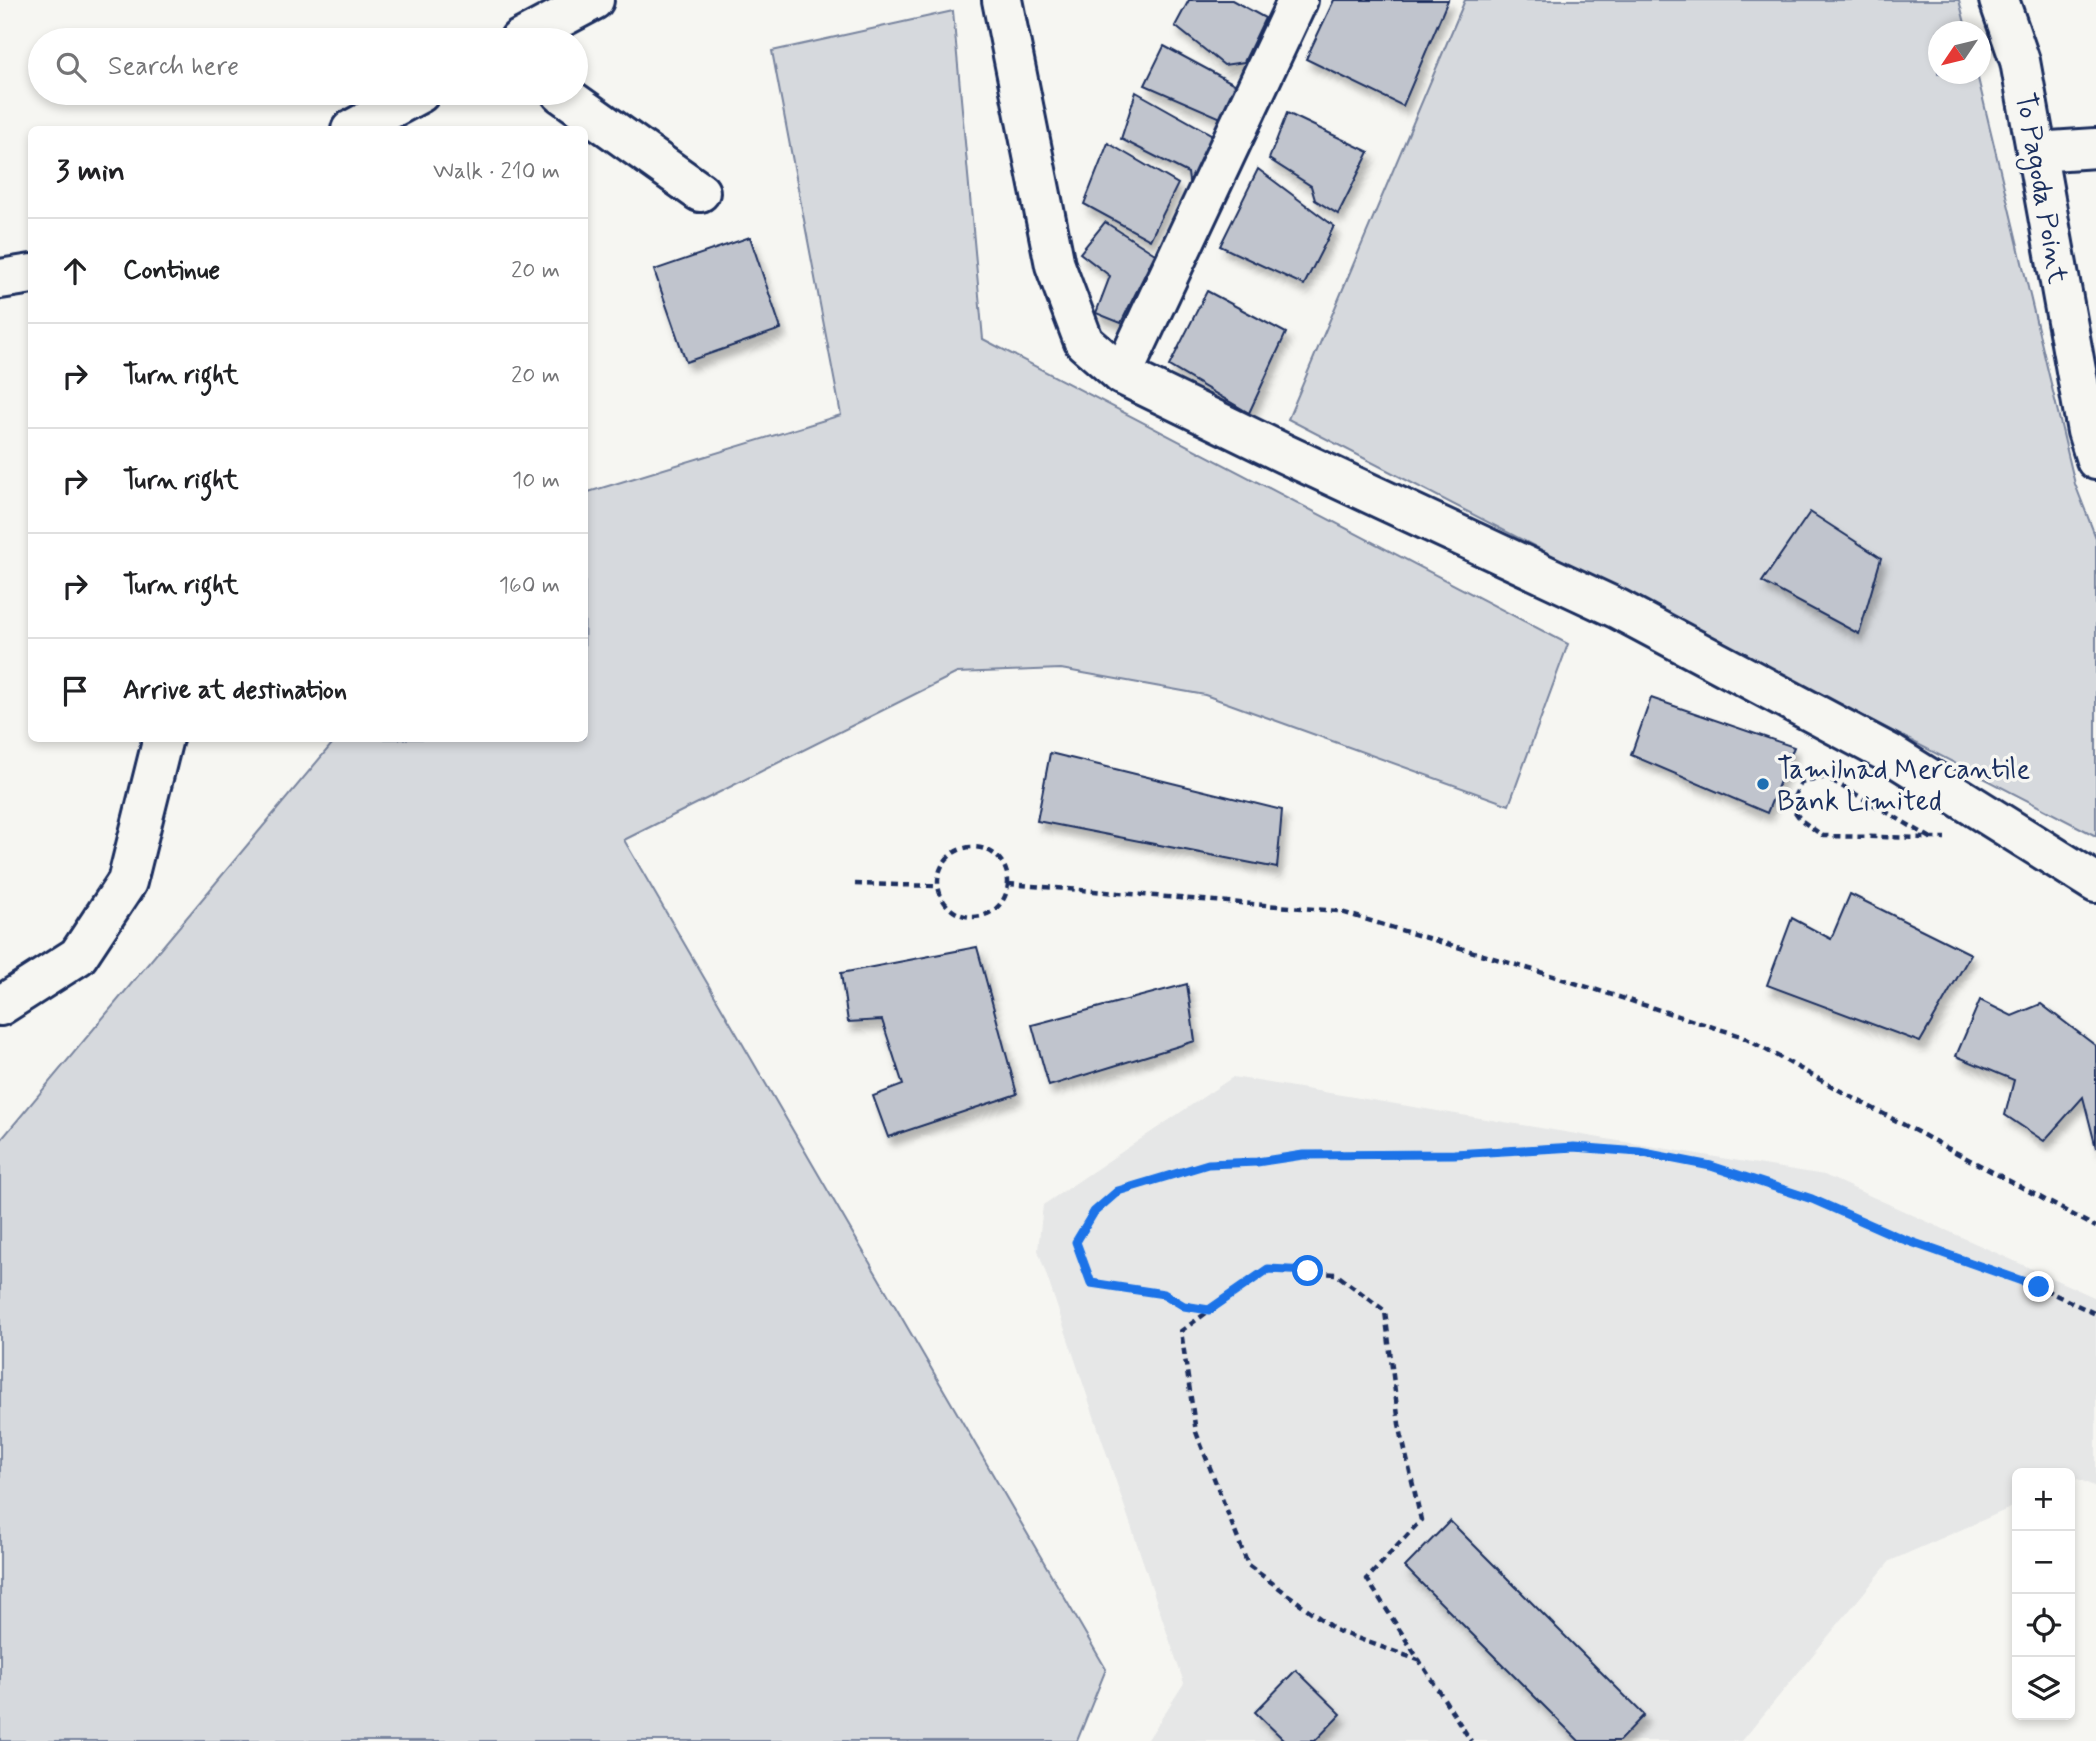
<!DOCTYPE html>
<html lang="en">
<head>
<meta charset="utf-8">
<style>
	body { margin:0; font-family:Mynerve,sans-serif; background:#f2f2f2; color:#202124 }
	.controls { position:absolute; right:21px; bottom:21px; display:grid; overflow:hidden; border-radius:10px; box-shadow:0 4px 10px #0003 }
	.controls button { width:63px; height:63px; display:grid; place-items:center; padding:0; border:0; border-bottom:2px solid #e0e0e0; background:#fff; color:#202124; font:35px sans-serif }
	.compass { position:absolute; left:1928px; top:21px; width:63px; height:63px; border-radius:50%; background:#fff; box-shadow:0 4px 10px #0003; rotate:235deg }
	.stop { position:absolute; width:21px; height:21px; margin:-16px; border:5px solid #1a73e8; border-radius:50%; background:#fff }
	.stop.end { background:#1a73e8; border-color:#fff; box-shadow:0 2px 7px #0008 }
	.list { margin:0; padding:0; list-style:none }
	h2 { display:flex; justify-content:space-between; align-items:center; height:91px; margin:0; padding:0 28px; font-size:30px }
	h2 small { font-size:23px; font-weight:400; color:#757577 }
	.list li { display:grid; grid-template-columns:46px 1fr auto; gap:21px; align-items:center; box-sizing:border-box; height:105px; padding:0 28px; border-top:2px solid #e0e0e0 }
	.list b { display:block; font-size:26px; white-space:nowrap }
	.list em { font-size:23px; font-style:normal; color:#757577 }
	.icon { flex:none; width:38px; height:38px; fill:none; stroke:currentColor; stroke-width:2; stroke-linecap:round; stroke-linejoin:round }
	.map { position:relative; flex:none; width:2096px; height:1741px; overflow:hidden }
	.search { position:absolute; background:#fff; box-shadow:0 4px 10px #0003; left:28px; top:28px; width:560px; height:77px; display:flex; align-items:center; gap:18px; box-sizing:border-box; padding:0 24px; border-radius:38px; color:#757577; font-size:26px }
	.panel { position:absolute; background:#fff; box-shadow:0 4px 10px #0003; left:28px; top:126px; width:560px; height:616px; border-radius:10px }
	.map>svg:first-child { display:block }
	.built { fill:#e6e7e7 }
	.green { fill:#d6d9dd; stroke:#78849e; stroke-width:2 }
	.building { fill:#c0c4cd; stroke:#1b2f5e; stroke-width:2; filter:url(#shadow) }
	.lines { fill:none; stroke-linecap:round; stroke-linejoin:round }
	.minor-casing { stroke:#1b2f5e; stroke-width:44 }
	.major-casing { stroke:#1b2f5e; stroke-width:44 }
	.path { stroke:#1b2f5e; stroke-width:4.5; stroke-dasharray:7 5; stroke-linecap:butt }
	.minor { stroke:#f6f6f2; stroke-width:38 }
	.major { stroke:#f6f6f2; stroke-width:38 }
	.route { stroke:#1a73e8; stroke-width:9 }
	.poi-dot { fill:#1f6fb2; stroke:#f6f6f2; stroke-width:2.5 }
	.labels { text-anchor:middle; stroke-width:7; stroke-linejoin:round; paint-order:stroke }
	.street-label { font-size:28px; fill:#1b2f5e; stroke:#f6f6f2 }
	.poi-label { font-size:28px; fill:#1b2f5e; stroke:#f6f6f2; text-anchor:start }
</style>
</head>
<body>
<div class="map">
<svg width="2096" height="1741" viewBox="0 0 2096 1741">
	<defs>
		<filter id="shadow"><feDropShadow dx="4.5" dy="8" stdDeviation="3.5" flood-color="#0004"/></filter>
	</defs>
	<rect width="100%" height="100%" fill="#f6f6f2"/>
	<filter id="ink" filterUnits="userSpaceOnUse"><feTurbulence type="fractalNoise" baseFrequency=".0143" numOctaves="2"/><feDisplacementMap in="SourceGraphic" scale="14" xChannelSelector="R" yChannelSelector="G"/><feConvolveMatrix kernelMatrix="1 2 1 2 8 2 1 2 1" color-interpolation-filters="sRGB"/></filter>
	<g filter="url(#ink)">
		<path class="built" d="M 1233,1077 L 1824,1175 L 2096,1298 L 2096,1487 L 2078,1479 L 2070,1482 L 2070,1473 L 2017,1473 L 2017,1505 L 1890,1561 L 1742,1741 L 1147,1741 L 1184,1683 L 1038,1250 L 1043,1205 Z"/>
		<g class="green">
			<path d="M 1465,0 L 1959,0 L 1967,31 L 1938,32 L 1938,74 L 1977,74 L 2075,484 L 2096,538 L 2096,836 L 1288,419 Z"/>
			<path d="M 953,11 L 983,339 L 1568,644 L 1509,805 L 1205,695 L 1061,669 L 957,673 L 624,840 L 1106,1669 L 1077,1741 L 0,1741 L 0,1141 L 336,739 L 584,738 L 585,493 L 841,415 L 772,51 Z"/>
		</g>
		<g class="building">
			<path d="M 1189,0 L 1232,0 L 1265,18 L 1244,62 L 1224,65 L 1175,26 Z"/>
			<path d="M 1334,0 L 1448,0 L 1403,106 L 1306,59 Z"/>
			<path d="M 1164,46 L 1242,88 L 1230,122 L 1145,85 Z"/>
			<path d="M 1136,92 L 1216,137 L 1191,198 L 1188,173 L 1121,139 Z"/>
			<path d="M 1287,113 L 1369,152 L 1338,214 L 1315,200 L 1311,186 L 1269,159 Z"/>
			<path d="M 1108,143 L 1178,184 L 1150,240 L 1084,204 Z"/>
			<path d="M 1258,169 L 1334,226 L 1304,285 L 1220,246 Z"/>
			<path d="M 1105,222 L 1155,254 L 1121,323 L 1096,313 L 1110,276 L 1080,253 Z"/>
			<path d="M 750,237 L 781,329 L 686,362 L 654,270 Z"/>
			<path d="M 1207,291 L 1286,333 L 1249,413 L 1169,366 Z"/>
			<path d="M 1810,512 L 1881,558 L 1859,634 L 1762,582 Z"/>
			<path d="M 1651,698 L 1794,747 L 1767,813 L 1631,755 Z"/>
			<path d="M 1050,753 L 1282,810 L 1277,868 L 1037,821 Z"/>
			<path d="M 1850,894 L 1971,954 L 1920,1042 L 1767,985 L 1792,918 L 1831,939 Z"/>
			<path d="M 977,947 L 1017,1094 L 888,1137 L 873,1096 L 903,1085 L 882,1020 L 848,1022 L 841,973 Z"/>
			<path d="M 1187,984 L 1195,1041 L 1049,1086 L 1032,1025 Z"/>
			<path d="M 1980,1000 L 2012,1016 L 2041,1004 L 2096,1046 L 2096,1148 L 2083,1097 L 2044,1141 L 2005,1115 L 2014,1080 L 1956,1056 Z"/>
			<path d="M 1450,1521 L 1644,1715 L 1619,1741 L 1579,1741 L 1405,1567 Z"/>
			<path d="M 1296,1670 L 1341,1714 L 1315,1741 L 1285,1741 L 1255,1712 Z"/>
		</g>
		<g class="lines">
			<defs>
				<g id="minor">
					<path d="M 561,93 L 700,192"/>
					<path d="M 2036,152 L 2096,148"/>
					<path d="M 1122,375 L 1298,0"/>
					<path d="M 0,1006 L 78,956 L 127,882 L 163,738"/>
				</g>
				<g id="major">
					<path d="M 1002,0 L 1055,265 L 1084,342 L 1122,375 L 1285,454 L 1618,609 L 1892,755 L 2096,883"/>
					<path d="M 1999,0 L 2020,61 L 2087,431 L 2096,460"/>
					<path d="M 519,40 L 594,0"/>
					<path d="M 351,130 L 420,93"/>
					<path d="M 0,279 L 32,274"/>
				</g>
			</defs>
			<use href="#minor" class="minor-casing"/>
			<use href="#major" class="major-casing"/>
			<g class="path">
				<path d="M 1931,838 L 1826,777 L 1801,783 L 1790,805 L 1801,820 L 1823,836 L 1931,838 L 1945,838"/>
				<circle cx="973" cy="882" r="35"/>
				<path d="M 855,884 L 939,886"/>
				<path d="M 1008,884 L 1338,911 L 1553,976 L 1741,1036 L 1846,1094 L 2096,1227"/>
				<path d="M 1209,1310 L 1184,1306 L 1164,1294 L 1091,1283 L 1076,1242 L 1094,1212 L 1118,1191 L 1208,1164 L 1257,1162 L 1303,1155 L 1455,1154 L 1574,1148 L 1639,1152 L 1711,1166 L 1812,1199 L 1903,1239 L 2039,1287 L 2096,1314"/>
				<path d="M 1421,1661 L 1337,1631 L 1248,1565 L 1196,1432 L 1181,1331 L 1268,1269 L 1336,1274 L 1385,1311 L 1399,1424 L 1421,1520 L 1367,1579 L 1471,1741"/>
			</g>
			<use href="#minor" class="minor"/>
			<use href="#major" class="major"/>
		</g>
	</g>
	<g class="lines" filter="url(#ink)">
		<path class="route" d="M 1308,1271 L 1268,1269 L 1209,1310 L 1184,1306 L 1164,1294 L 1091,1283 L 1076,1242 L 1094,1212 L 1118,1191 L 1208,1164 L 1257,1162 L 1303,1155 L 1454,1154 L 1574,1147 L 1639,1152 L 1711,1166 L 1812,1199 L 1903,1239 L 2039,1287"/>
	</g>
	<circle class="poi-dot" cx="1763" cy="784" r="7"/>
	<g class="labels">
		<g class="street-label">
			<text transform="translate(2043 188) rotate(80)" y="10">To Pagoda Point</text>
		</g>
		<g class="poi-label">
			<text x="1777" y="778">Tamilnad Mercantile<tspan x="1777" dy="32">Bank Limited</tspan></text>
		</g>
	</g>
</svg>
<div class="controls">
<button>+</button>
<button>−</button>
<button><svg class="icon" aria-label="locate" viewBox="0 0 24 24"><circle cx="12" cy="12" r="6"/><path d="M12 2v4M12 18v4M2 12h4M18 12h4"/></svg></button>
<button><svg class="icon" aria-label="layers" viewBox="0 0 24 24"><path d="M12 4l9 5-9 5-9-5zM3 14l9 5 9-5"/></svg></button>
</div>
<svg class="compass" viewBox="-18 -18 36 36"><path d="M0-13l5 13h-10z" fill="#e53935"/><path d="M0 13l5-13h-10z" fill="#757577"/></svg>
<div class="stop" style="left:1308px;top:1271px"></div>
<div class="stop end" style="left:2039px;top:1287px"></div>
<div class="search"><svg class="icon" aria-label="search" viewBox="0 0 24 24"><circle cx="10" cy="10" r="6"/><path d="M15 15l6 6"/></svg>Search here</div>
<section class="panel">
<h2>3 min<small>Walk · 210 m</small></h2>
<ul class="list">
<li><svg class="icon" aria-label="ahead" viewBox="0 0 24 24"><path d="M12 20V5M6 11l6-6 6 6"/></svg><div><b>Continue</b></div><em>20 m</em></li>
<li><svg class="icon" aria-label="right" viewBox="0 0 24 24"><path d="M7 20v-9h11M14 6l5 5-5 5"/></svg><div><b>Turn right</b></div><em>20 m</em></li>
<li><svg class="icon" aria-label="right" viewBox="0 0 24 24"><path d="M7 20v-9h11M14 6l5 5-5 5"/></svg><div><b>Turn right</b></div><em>10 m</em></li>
<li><svg class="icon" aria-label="right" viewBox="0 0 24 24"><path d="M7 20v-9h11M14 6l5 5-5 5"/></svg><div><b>Turn right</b></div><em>160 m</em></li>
<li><svg class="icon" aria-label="arrive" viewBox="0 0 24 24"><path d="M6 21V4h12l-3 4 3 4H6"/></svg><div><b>Arrive at destination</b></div></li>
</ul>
</section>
</div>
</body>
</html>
